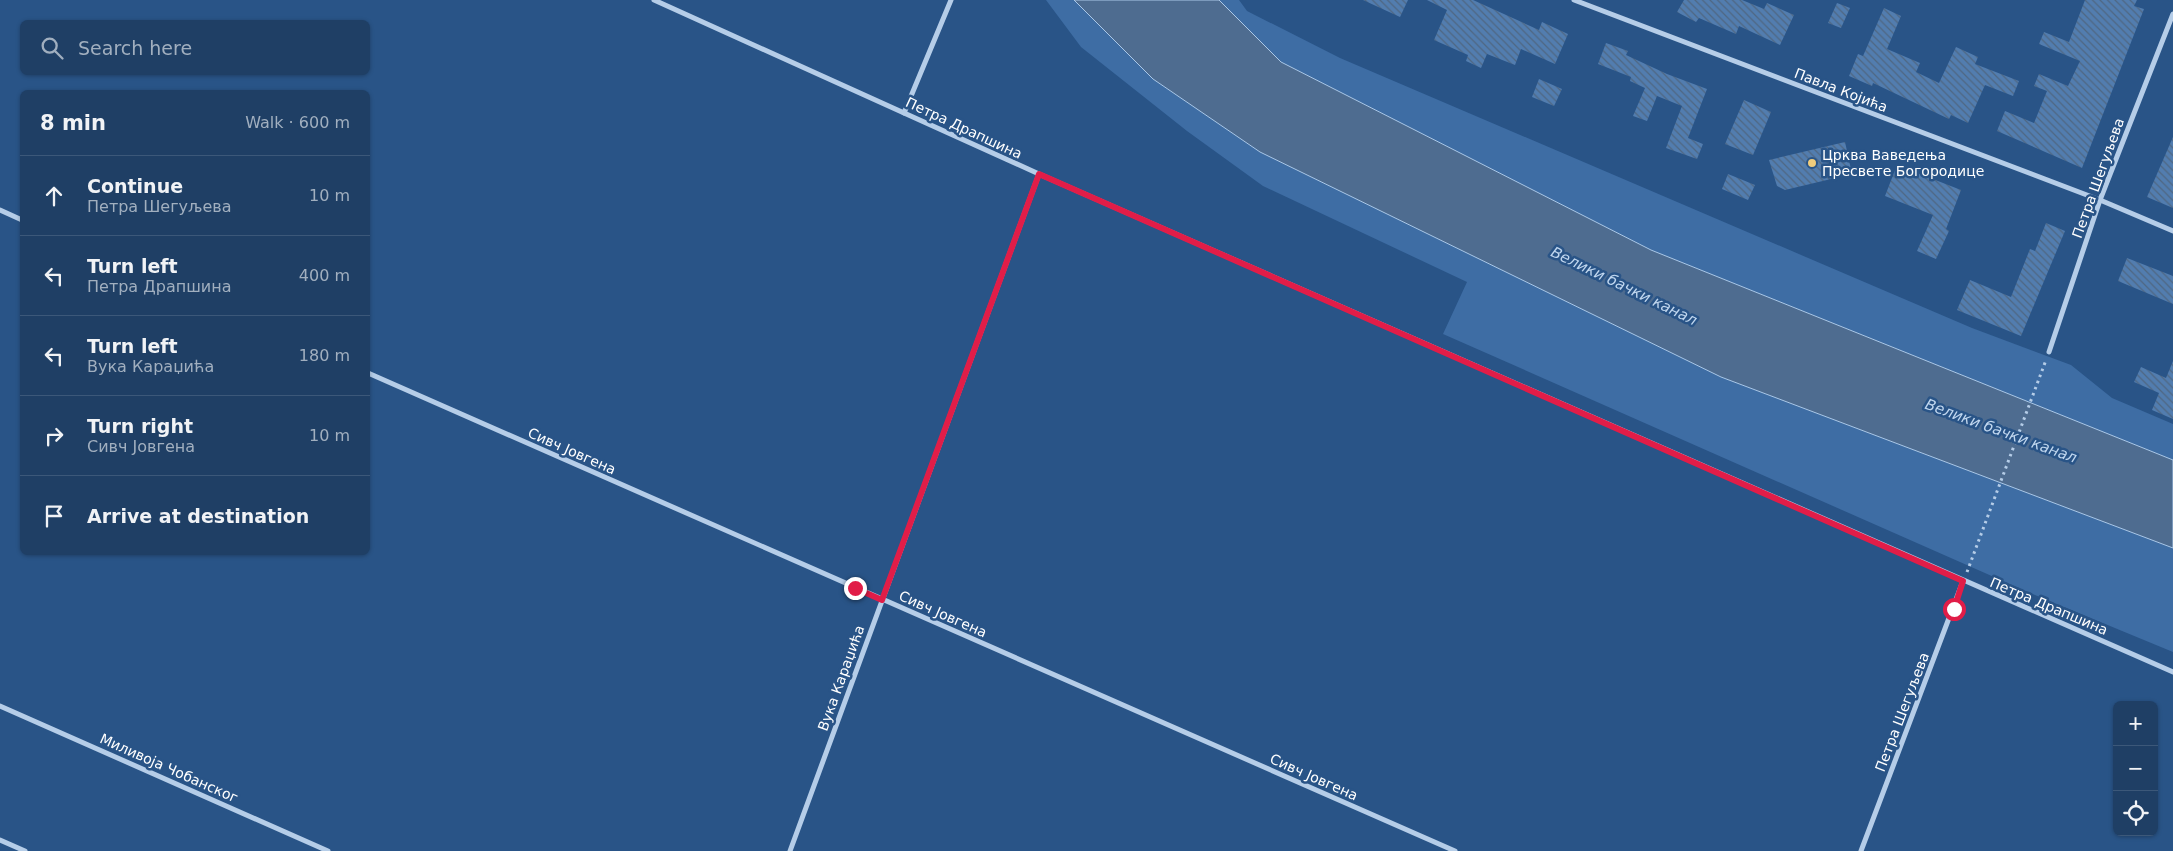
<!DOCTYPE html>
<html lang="en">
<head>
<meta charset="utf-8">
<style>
	body { margin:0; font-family:"DejaVu Sans",sans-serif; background:#2c4a6e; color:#f1f3f6 }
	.controls { position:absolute; right:15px; bottom:15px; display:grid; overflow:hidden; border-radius:8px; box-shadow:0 1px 4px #0004 }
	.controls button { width:45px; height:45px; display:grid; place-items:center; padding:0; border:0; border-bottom:1px solid #3c5879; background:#1f3f65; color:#f1f3f6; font:25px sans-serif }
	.stop { position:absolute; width:15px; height:15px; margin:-11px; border:4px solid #e11d48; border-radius:50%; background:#fff }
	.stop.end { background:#e11d48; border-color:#fff; box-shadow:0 1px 5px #0008 }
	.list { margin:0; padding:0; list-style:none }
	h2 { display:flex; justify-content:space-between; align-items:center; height:65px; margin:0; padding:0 20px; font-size:21px }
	h2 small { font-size:16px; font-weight:400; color:#a1afbf }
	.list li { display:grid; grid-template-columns:32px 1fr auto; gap:15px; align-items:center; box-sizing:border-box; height:80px; padding:0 20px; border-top:1px solid #3c5879 }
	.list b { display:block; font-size:19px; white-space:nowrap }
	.list p { margin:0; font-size:16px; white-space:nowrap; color:#a1afbf }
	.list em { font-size:16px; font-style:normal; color:#a1afbf }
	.icon { flex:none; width:28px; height:28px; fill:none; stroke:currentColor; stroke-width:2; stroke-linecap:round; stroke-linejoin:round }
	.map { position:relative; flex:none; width:2173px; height:851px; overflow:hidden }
	.search { position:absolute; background:#1f3f65; box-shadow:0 1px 4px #0004; left:20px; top:20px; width:350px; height:55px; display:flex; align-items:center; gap:12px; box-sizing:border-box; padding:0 18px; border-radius:8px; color:#a1afbf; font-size:19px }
	.panel { position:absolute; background:#1f3f65; box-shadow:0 1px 4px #0004; left:20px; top:90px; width:350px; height:465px; border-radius:8px }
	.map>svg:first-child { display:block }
	.grass { fill:#3e6da4 }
	.water { fill:#4e6c90; stroke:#aac8e8 }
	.building { fill:url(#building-back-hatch) }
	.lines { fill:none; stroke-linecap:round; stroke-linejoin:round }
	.path { stroke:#b5cde8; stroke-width:3; stroke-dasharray:2.5 4; stroke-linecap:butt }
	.street { stroke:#b5cde8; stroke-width:5 }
	.route { stroke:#e11d48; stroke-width:6 }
	.poi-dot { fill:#efcc7c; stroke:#295487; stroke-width:2 }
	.labels { text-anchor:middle; stroke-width:5; stroke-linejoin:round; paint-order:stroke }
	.street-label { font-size:14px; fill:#fff; stroke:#295487 }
	.poi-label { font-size:14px; fill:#fff; stroke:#295487; text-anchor:start }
	.water-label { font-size:15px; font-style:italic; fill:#c1d7ef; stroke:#295487 }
</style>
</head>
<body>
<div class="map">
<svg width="2173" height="851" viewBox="0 0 2173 851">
	<defs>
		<pattern id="building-back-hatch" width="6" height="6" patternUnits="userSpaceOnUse" patternTransform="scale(1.25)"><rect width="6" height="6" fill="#527daf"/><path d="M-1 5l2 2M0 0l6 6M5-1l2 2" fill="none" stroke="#4f6782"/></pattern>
	</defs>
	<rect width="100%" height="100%" fill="#295487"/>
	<g class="grass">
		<path d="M 1046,0 L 1074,0 L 1153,79 L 1260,152 L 1721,377 L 2173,548 L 2173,652 L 2028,592 L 1443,334 L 1467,282 L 1263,186 L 1187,131 L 1081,47 Z"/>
		<path d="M 1219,0 L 1239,0 L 1247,11 L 1340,58 L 1972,328 L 2071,365 L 2112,398 L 2173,424 L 2173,460 L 1651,250 L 1281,62 Z"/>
	</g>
	<path class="water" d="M 1074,0 L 1219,0 L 1281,62 L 1651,250 L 2173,460 L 2173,548 L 1721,377 L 1260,152 L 1153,79 Z"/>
	<g class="building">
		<path d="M 1363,0 L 1408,0 L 1400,17 Z"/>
		<path d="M 1427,0 L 1473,0 L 1539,30 L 1542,22 L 1568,34 L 1555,64 L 1521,49 L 1515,65 L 1487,54 L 1481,68 L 1466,61 L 1468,55 L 1434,40 L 1447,10 Z"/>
		<path d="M 1684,0 L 1742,0 L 1764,9 L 1767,3 L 1794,15 L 1780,45 L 1739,26 L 1736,34 L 1699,18 L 1696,22 L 1677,12 Z"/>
		<path d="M 2085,0 L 2137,0 L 2134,6 L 2144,9 L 2082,168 L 1997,131 L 2005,111 L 2034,123 L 2047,91 L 2034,86 L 2039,74 L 2068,86 L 2080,61 L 2039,44 L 2044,32 L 2069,42 Z"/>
		<path d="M 1837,3 L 1850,8 L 1841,28 L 1828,23 Z"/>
		<path d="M 1884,8 L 1901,16 L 1887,49 L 1920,63 L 1916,72 L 1939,83 L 1956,47 L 1978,57 L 1975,64 L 2019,81 L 2013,96 L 1985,85 L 1968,123 L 1951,115 L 1949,119 L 1873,83 L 1872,86 L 1849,76 L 1858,54 L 1863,56 Z"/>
		<path d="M 1606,43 L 1628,51 L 1626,55 L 1667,74 L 1707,89 L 1688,138 L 1703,144 L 1697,159 L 1666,148 L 1682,106 L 1657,96 L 1647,121 L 1633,116 L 1645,88 L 1630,81 L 1631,77 L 1598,64 Z"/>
		<path d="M 1539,79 L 1562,89 L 1554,106 L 1532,97 Z"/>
		<path d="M 1744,100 L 1771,112 L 1753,155 L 1725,144 Z"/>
		<path d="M 2173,137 L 2173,208 L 2147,197 Z"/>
		<path d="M 1845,142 L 1852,174 L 1785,190 L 1777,186 L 1769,160 Z"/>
		<path d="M 1897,165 L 1961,190 L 1946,229 L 1949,231 L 1936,259 L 1917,251 L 1933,215 L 1885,196 Z"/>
		<path d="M 1728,174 L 1755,185 L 1748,200 L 1722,189 Z"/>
		<path d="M 2046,223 L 2065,231 L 2021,336 L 1957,310 L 1970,280 L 2011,297 L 2030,249 L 2035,251 Z"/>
		<path d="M 2127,258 L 2173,276 L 2173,304 L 2118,281 Z"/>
		<path d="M 2173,361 L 2173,419 L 2152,410 L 2159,393 L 2134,382 L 2141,367 L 2166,378 Z"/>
	</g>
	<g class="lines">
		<path class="path" d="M 1967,572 L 2046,360"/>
		<g class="street">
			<path d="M 654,0 L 1039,174 L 2173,672"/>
			<path d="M 1574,0 L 2100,200 L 2173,231"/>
			<path d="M 904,113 L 951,0"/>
			<path d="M 0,210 L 22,220"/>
			<path d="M 2049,352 L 2100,200 L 2173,14"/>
			<path d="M 368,373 L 1455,851"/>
			<path d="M 0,706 L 328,851"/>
			<path d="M 0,840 L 25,851"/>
			<path d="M 790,851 L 1039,174"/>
			<path d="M 1861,851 L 1963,581"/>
		</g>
	</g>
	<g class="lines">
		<path class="route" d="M 855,588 L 882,600 L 1039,174 L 1963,581 L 1954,609"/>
	</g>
	<circle class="poi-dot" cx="1812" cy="163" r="5"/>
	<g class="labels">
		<g class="street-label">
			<text transform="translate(1841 90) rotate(21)" y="5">Павла Којића</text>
			<text transform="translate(964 128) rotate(25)" y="5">Петра Драпшина</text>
			<text transform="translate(2098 178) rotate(-70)" y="5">Петра Шегуљева</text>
			<text transform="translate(572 451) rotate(24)" y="5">Сивч Јовгена</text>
			<text transform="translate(2049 606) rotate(23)" y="5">Петра Драпшина</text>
			<text transform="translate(943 614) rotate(24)" y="5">Сивч Јовгена</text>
			<text transform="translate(841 678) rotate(-70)" y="5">Вука Караџића</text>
			<text transform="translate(1902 712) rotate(-69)" y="5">Петра Шегуљева</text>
			<text transform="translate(169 768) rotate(24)" y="5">Миливоја Чобанског</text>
			<text transform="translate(1314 777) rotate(24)" y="5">Сивч Јовгена</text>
		</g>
		<g class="poi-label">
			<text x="1822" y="160">Црква Ваведења<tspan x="1822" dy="16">Пресвете Богородице</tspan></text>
		</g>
		<g class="water-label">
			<text transform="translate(1624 286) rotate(26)" y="5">Велики бачки канал</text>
			<text transform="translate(2001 431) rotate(20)" y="5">Велики бачки канал</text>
		</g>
	</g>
</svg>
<div class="controls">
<button>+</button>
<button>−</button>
<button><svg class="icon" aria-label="locate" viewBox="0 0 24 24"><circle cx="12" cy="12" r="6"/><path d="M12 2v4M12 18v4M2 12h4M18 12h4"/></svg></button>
</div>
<div class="stop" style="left:1954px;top:609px"></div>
<div class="stop end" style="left:855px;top:588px"></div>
<div class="search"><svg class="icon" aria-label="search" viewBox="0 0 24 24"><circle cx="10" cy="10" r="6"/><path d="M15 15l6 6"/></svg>Search here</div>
<section class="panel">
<h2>8 min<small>Walk · 600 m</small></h2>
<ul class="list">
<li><svg class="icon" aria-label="ahead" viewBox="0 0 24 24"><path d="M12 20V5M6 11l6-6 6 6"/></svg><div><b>Continue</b><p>Петра Шегуљева</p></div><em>10 m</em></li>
<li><svg class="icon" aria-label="left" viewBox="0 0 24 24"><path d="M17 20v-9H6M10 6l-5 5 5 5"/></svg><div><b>Turn left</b><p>Петра Драпшина</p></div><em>400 m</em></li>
<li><svg class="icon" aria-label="left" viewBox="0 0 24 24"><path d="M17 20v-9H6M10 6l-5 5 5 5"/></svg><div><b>Turn left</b><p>Вука Караџића</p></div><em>180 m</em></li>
<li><svg class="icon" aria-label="right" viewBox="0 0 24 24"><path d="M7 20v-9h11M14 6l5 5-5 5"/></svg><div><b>Turn right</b><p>Сивч Јовгена</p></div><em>10 m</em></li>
<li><svg class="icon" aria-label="arrive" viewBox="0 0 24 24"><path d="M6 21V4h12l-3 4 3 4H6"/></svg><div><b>Arrive at destination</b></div></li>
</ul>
</section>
</div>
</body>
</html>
